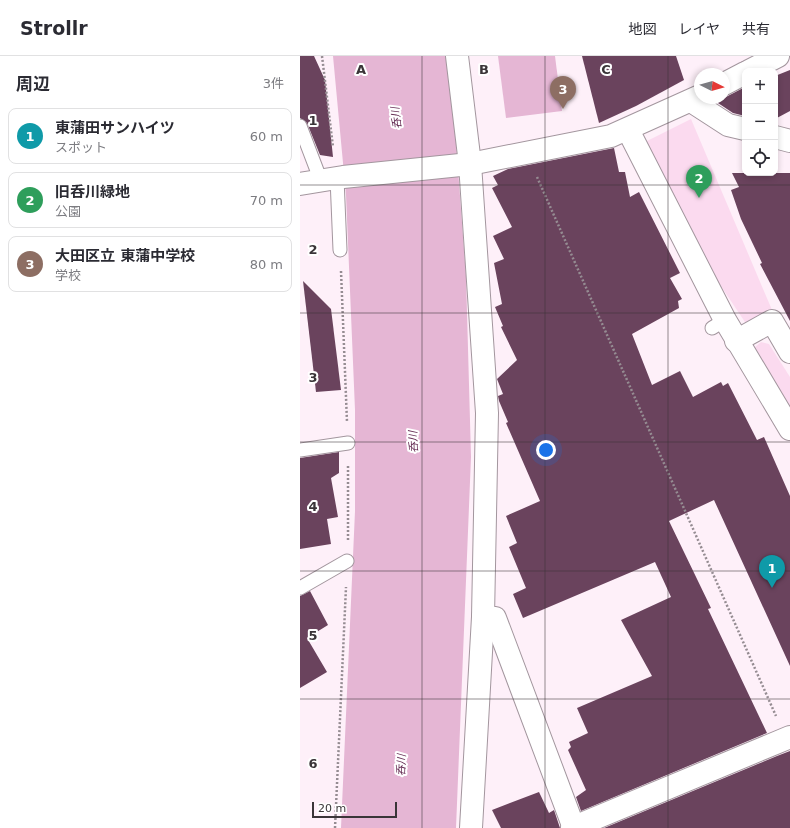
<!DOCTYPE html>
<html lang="ja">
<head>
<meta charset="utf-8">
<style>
	body { margin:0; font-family:"DejaVu Sans","Noto Sans JP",sans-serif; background:#f2f2f3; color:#2b2b33 }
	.controls { position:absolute; right:12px; top:12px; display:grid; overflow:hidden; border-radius:8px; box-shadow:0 2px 6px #0003 }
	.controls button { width:36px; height:36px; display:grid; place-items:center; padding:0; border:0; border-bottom:1px solid #e1e1e2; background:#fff; color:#2b2b33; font:20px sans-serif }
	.compass { position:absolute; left:394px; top:12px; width:36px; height:36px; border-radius:50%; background:#fff; box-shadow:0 2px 6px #0003; rotate:95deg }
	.scale { position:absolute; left:12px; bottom:10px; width:85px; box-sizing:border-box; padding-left:4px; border:2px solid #3a3538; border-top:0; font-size:11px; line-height:14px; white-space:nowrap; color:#3a3538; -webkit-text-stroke:3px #fff; paint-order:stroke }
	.you { position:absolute; left:246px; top:394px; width:14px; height:14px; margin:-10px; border:3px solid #fff; border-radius:50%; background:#1a73e8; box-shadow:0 0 0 6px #1a73e833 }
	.badge { display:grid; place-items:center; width:26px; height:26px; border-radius:50%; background:#0b8043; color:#fff; font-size:13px; font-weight:700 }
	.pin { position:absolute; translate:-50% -33px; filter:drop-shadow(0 1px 2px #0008) }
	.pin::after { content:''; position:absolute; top:21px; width:14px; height:12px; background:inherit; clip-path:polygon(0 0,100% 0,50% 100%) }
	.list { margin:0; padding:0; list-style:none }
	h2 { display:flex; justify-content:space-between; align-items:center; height:52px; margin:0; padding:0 16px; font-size:17px }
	h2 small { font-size:13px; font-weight:400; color:#7c7c81 }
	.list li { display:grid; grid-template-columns:26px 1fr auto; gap:12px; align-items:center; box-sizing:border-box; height:56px; margin:0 8px 8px; padding:0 8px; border:1px solid #e1e1e2; border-radius:8px }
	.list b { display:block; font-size:15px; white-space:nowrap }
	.list p { margin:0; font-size:13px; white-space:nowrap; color:#7c7c81 }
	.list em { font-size:13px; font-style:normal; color:#7c7c81 }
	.icon { flex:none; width:22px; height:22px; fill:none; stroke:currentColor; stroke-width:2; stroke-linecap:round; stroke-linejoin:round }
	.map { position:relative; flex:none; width:490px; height:772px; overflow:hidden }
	header { display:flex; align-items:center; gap:24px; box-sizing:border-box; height:56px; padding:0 20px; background:#fff; border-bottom:1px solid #e1e1e2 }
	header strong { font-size:19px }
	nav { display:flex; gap:22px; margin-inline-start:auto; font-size:14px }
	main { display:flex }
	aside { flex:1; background:#fff }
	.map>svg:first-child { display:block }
	.green { fill:#fbdaef }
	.water { fill:#e5b6d4 }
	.building { fill:#6a435d }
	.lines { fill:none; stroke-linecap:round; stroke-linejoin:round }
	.lane-casing { stroke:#a3969e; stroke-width:15 }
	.street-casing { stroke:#a3969e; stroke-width:24 }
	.path { stroke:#958c92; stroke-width:2.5; stroke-dasharray:2 2; stroke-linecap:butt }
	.lane { stroke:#fff; stroke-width:13 }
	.street { stroke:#fff; stroke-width:22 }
	.grid { fill:none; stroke:#3a3538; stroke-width:1; stroke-opacity:0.55 }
	.labels { text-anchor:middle; stroke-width:4; stroke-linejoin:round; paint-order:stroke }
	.water-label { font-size:11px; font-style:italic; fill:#642c53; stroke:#fff }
	.grid-label { font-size:13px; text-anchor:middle; font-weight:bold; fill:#3a3538; stroke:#fff; stroke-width:4; stroke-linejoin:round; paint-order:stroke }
</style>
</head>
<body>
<header>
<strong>Strollr</strong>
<nav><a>地図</a><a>レイヤ</a><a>共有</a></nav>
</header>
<main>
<aside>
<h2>周辺<small>3件</small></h2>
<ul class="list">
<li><span class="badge" style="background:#0f9aa8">1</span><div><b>東蒲田サンハイツ</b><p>スポット</p></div><em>60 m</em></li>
<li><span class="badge" style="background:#2e9e5b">2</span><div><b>旧呑川緑地</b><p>公園</p></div><em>70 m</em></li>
<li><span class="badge" style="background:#8d6e63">3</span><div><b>大田区立 東蒲中学校</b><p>学校</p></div><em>80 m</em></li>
</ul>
</aside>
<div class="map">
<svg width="490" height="772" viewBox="0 0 490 772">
	<rect width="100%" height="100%" fill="#fef0f9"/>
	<g class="green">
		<path d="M 391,63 L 472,254 L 447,269 L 400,199 L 345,86 Z"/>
		<path d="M 461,286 L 469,288 L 490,321 L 490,353 L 454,296 L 454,292 Z"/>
	</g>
	<g class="water">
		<path d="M 33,0 L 148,0 L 153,46 L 166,220 L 171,401 L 156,772 L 41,772 L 55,455 L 55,354 L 46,139 Z"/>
		<path d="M 198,0 L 255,0 L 262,55 L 206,62 Z"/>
	</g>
	<g class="building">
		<path d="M 0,0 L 14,0 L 25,24 L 33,101 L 20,99 L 7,67 L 0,62 Z"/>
		<path d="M 282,0 L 376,0 L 384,24 L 336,50 L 299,67 Z"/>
		<path d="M 490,14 L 490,55 L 475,63 L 475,20 Z"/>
		<path d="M 445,31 L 445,60 L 433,57 L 418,47 L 415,42 L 424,42 Z"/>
		<path d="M 314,92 L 319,116 L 325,116 L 330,141 L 339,136 L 380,217 L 370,222 L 382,243 L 378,245 L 379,252 L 332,278 L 352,329 L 380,315 L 393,341 L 421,326 L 423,330 L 428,327 L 457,384 L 464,381 L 490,440 L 490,610 L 414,444 L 369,465 L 411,552 L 408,553 L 467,677 L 281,755 L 276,741 L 286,734 L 268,694 L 271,691 L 269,686 L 288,677 L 277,652 L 352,620 L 321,564 L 371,541 L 355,506 L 223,562 L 213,538 L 226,532 L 209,491 L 217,487 L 206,460 L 240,445 L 206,367 L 208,366 L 199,345 L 198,340 L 203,338 L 197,323 L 217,304 L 201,271 L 203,270 L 195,251 L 202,248 L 194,207 L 204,203 L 193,180 L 212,171 L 192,132 L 198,129 L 193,120 L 208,113 Z"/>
		<path d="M 432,117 L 490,117 L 490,265 L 460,208 L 462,207 L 441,163 L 431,134 L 439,131 Z"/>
		<path d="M 3,225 L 31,253 L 41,334 L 16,336 Z"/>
		<path d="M 39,396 L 39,417 L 31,422 L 38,461 L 27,463 L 31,488 L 0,493 L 0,402 Z"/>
		<path d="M 10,535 L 28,569 L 7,582 L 27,616 L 0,632 L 0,540 Z"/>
		<path d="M 490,695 L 490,772 L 304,772 L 477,700 Z"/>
		<path d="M 239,736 L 249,757 L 254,754 L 260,772 L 201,772 L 192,754 Z"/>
	</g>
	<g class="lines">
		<defs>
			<g id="lane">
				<path d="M 0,70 L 21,125"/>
				<path d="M 37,122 L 40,194"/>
				<path d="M 412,272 L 425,264"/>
				<path d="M 0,394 L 48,387"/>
				<path d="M 0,532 L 47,505"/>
			</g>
			<g id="street">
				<path d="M 157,0 L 170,108 L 187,357 L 183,561 L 171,772"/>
				<path d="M 449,15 L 478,0"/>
				<path d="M 424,28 L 445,17"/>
				<path d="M 391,45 L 428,69 L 445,73"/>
				<path d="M 328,74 L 425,264 L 490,373"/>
				<path d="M 475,81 L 490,85"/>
				<path d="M 0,128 L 43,121 L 170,108 L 311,80 L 400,40"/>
				<path d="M 436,285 L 472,265 L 490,296"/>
				<path d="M 183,561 L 195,562 L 274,772"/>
				<path d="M 272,772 L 490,681"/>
			</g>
		</defs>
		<use href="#lane" class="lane-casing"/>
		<use href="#street" class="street-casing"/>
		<g class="path">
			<path d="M 22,0 L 33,91"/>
			<path d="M 237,121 L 476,660"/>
			<path d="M 41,215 L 47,366"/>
			<path d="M 48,484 L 48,409"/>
			<path d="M 35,772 L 46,531"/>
		</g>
		<use href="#lane" class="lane"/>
		<use href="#street" class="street"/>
	</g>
	<path class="grid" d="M 122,0 L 122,772M 245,0 L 245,772M 368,0 L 368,772M 0,129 L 490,129M 0,257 L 490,257M 0,386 L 490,386M 0,515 L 490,515M 0,643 L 490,643"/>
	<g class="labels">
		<g class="water-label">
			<text transform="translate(96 62) rotate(-97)" y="4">呑川</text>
			<text transform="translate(113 386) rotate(-92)" y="4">呑川</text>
			<text transform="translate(101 709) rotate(-88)" y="4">呑川</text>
		</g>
	</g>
	<g class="grid-label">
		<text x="61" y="18">A</text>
		<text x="184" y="18">B</text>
		<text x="306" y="18">C</text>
		<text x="13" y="69">1</text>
		<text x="13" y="198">2</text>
		<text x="13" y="326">3</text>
		<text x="13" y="455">4</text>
		<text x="13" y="584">5</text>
		<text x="13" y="712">6</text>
	</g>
</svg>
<div class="controls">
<button>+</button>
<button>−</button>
<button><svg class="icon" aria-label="locate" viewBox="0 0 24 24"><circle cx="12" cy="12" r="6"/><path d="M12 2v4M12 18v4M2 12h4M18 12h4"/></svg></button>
</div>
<svg class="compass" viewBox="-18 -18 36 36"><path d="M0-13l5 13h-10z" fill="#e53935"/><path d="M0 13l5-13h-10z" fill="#7c7c81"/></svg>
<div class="scale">20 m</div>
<div class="you"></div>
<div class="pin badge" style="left:472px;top:532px;background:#0f9aa8">1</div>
<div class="pin badge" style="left:399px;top:142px;background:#2e9e5b">2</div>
<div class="pin badge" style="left:263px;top:53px;background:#8d6e63">3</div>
</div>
</main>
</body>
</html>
